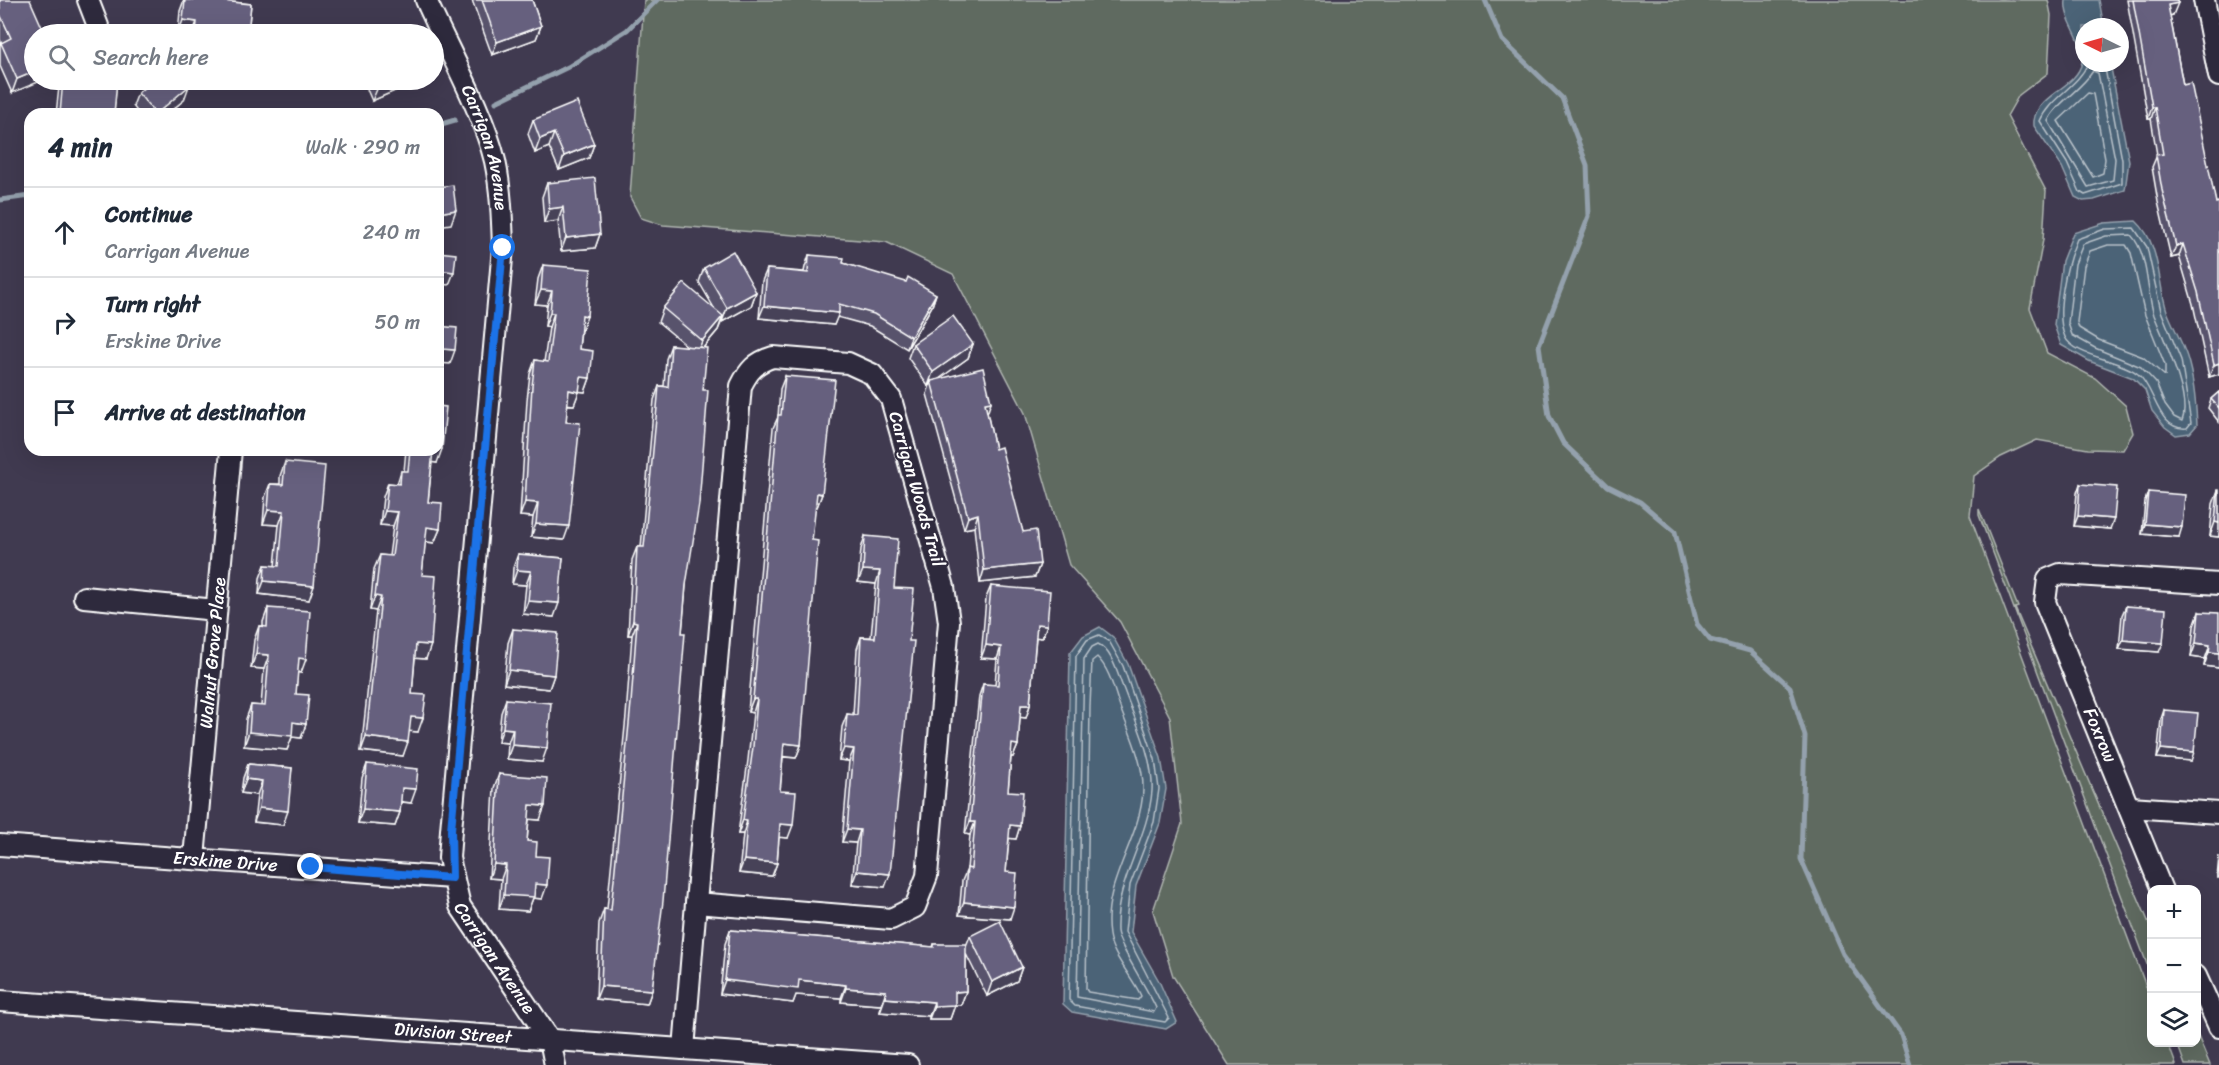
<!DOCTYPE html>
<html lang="en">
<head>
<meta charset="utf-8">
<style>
	body { margin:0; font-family:Sriracha,sans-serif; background:#f6f6f7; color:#1f2937 }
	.controls { position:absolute; right:18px; bottom:18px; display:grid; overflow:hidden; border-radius:12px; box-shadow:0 6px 24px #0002 }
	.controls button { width:54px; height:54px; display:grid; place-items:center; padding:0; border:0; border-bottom:2px solid #e0e1e3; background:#fff; color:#1f2937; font:30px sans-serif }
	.compass { position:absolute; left:2075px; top:18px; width:54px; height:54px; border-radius:50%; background:#fff; box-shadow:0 6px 24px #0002; rotate:275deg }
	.stop { position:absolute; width:18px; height:18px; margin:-14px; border:4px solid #1a73e8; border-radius:50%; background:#fff }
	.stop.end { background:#1a73e8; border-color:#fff; box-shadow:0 2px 6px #0008 }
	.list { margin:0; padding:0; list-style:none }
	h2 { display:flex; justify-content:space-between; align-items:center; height:78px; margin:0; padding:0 24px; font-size:26px }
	h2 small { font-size:20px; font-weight:400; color:#747a83 }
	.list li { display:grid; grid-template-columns:39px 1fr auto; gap:18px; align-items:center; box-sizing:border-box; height:90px; padding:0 24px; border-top:2px solid #e0e1e3 }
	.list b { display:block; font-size:22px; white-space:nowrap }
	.list p { margin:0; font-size:20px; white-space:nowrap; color:#747a83 }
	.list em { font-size:20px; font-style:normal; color:#747a83 }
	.icon { flex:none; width:33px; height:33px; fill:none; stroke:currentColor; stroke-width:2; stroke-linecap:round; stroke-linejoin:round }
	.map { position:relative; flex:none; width:2219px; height:1065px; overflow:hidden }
	.search { position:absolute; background:#fff; box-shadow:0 6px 24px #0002; left:24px; top:24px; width:420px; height:66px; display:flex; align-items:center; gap:15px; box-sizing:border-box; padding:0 21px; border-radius:33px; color:#747a83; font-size:22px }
	.panel { position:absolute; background:#fff; box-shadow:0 6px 24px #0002; left:24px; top:108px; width:420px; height:348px; border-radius:18px }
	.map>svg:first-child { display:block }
	.green { fill:#5f6b60; stroke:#afb5b0; stroke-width:1.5 }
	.water { fill:#4c6377; stroke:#94a1ad; stroke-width:1.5 }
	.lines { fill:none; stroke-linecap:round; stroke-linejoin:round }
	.shore { stroke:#b7c1c9; stroke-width:1.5 }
	.stream { stroke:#94a1ad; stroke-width:5 }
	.minor-casing { stroke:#fff; stroke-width:24 }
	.minor { stroke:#2f2a3d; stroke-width:20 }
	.wall { fill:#58536c; stroke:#fff; stroke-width:1.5 }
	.shaded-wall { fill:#474358; stroke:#fff; stroke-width:1.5 }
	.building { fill:#66607e; stroke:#fff; stroke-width:1.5 }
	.route { stroke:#1a73e8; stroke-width:8 }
	.labels { text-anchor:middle; stroke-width:4.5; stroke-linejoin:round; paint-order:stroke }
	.street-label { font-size:18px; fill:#fff; stroke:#2f2a3d }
</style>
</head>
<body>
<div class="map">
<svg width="2219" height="1065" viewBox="0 0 2219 1065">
	<rect width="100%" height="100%" fill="#403a50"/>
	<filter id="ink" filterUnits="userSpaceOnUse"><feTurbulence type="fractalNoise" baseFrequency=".0167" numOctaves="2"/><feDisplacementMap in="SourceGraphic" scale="12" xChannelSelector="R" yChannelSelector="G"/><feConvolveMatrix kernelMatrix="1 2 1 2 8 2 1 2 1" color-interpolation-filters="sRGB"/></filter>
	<g filter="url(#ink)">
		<g class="green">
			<path d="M 644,0 L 2048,0 L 2051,15 L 2048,73 L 2019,95 L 2007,116 L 2046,191 L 2043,240 L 2030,308 L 2047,353 L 2095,378 L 2126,406 L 2133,433 L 2123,450 L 2088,449 L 2037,440 L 2001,457 L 1974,476 L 1970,516 L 2151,1000 L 2152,1042 L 2168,1043 L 2176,1065 L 1229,1065 L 1173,976 L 1153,911 L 1182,824 L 1170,717 L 1120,622 L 1069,565 L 1025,413 L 953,274 L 886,242 L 663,225 L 641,218 L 630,197 Z"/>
			<path d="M 1979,509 L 2018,607 L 2015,608 L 2151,928 L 2151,975 L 1979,515 Z"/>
			<path d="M 2197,1034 L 2210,1065 L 2185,1065 L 2177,1043 L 2196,1042 Z"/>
		</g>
		<g class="water">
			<path d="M 2066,0 L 2099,0 L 2104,27 L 2084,27 L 2084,63 L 2110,63 L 2129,161 L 2125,190 L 2094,200 L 2083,201 L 2075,197 L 2062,167 L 2034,126 C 2031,96 2077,89 2082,62 C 2086,40 2063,22 2066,0 Z"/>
			<path d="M 2136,221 C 2161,244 2157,281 2167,311 C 2173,327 2182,341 2187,357 C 2194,379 2196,403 2197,425 L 2190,433 L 2176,435 L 2165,427 L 2152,411 L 2145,390 L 2133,378 L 2089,361 L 2061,345 L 2054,325 L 2062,261 L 2073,233 L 2104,223 Z"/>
			<path d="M 1100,627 L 1113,637 L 1128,664 L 1161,758 L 1166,789 L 1160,823 L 1136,886 L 1131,932 L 1159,981 L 1177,1022 L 1166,1029 L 1072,1012 L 1063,1004 L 1070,653 L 1083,636 Z"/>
		</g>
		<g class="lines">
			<g class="shore">
				<path d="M 2088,63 C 2078,87 2050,97 2040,121 L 2067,163 L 2080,192 L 2085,195 L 2122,183 L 2122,160 L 2104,63"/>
				<path d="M 2093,71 L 2098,73 L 2115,159 L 2113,180 L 2088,187 L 2048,121 C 2057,102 2081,90 2093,71 Z"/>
				<path d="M 2088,93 L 2093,94 L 2105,159 L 2103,173 L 2093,177 L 2058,121 Z"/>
				<path d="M 2134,228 L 2147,247 L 2161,311 L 2181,360 L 2191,423 L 2187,428 C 2157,431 2156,389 2138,374 C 2122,360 2073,356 2065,337 C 2054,314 2067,262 2077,239 L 2105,229 Z"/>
				<path d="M 2106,236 L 2131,235 C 2149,254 2146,291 2154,315 C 2163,338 2192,398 2182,421 L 2174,417 L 2165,405 L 2156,383 L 2141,367 L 2095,348 L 2072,335 L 2068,323 L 2075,264 L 2083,244 Z"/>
				<path d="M 2108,245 L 2126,245 L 2131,253 L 2145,315 L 2165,365 L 2165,376 L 2143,357 L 2099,340 L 2079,328 L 2077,322 L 2084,266 L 2090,251 Z"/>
				<path d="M 1099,635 L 1109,641 L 1123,666 L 1155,759 L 1159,789 L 1154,822 L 1130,885 L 1125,932 L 1169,1018 L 1165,1022 L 1075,1006 L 1069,1000 L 1076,656 L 1087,640 Z"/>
				<path d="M 1098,644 C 1112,650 1118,676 1124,690 C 1135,720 1154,759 1152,791 C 1148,840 1115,881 1117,931 C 1118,945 1149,991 1156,1008 L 1154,1012 L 1077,997 L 1084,659 L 1092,647 Z"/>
				<path d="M 1097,657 C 1110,669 1115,694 1121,710 C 1130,734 1144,764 1143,790 C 1141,840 1101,883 1109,935 C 1112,956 1132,976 1141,996 L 1138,1000 L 1088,992 L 1086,989 L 1090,706 L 1092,661 Z"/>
			</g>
			<g class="stream">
				<path d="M 1485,0 L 1502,40 L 1562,98 L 1587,165 L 1589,216 L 1539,345 L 1549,416 L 1563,443 L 1608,486 L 1640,502 L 1675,532 L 1697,624 L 1710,640 L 1750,651 L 1790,687 L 1805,736 L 1801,859 L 1843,954 L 1901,1035 L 1910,1065"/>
				<path d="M 496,102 L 568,67 L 627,30 L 657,0"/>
				<path d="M 438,125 L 455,120"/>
				<path d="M 0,200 L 30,196"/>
			</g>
			<defs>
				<g id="minor">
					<path d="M 88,0 L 98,26"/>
					<path id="s1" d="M 426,0 C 447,48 483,111 495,161 C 501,189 502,218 503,247 L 451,830 L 449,858 L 460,906 L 550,1040 L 555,1065"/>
					<path d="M 2204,0 L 2219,76"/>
					<path d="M 773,357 L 848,363 L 872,374 L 891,399 L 944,587 L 949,622 L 927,876 L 915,907 L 891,919 L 696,903 L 741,386 C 749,370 756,362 773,357 Z"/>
					<path d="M 84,597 L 216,610"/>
					<path d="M 2130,807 L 2219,813"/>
					<path id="s2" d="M 0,845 L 452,878"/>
					<path id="s3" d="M 194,858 L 231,450"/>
					<path d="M 2162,890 L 2045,602 L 2048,579 L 2060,574 L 2219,584"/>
					<path d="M 2196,976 L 2219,1027"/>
					<path id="s4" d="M 0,1001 L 908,1065"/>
					<path d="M 684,1049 L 696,903"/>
				</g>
			</defs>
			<use href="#minor" class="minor-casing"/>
			<use href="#minor" class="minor"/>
		</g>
		<g class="wall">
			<path d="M 0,0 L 45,34 L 12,93 L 0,66 L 0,45 L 1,43 L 0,39 Z"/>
			<path d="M 184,0 L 212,0 L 251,4 L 248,34 L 178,34 L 180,11 Z"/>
			<path d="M 472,0 L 532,0 L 541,26 L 536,39 L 492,55 Z"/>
			<path d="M 2127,0 L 2177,0 L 2173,15 L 2170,16 L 2183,85 L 2216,203 L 2219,202 L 2219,374 L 2209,377 L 2193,304 L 2179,256 L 2171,258 L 2158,202 L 2152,167 L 2157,155 L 2151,119 L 2148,119 Z"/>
			<path d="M 62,80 L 117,80 L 114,114 L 56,114 L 59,87 Z"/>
			<path d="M 146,80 L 184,80 L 184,100 L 167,114 L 139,114 L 133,106 L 138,93 L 149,83 Z"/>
			<path d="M 363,80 L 416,80 L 415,82 L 372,101 Z"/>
			<path d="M 533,120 L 594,144 L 589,158 L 559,170 L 549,147 L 535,153 L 528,134 Z"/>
			<path d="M 547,183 L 600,234 L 595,248 L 561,251 L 558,221 L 544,223 L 542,197 Z"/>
			<path d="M 809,255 L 843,263 L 936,294 L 932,306 L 907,349 L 870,326 L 837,317 L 834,325 L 759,318 L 762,281 L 767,269 L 804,272 L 805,267 Z"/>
			<path d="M 543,265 L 587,316 L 582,330 L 581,330 L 579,349 L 590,378 L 585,392 L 579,391 L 574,405 L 567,405 L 566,422 L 564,540 L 531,537 L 533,517 L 520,516 L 527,400 L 530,374 L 535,360 L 544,362 L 549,327 L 545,326 L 547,305 L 535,304 L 538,279 Z"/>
			<path d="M 704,268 L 756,292 L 751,306 L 722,322 L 722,321 L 718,330 L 703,348 L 686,585 L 652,990 L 647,1004 L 596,999 L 599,923 L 604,909 L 607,909 L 626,716 L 632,635 L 628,635 L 632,560 L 637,547 L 641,547 L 654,400 L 659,386 L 664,386 L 666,359 L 671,345 L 688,347 L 658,322 L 663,308 L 714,308 L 699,282 Z"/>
			<path d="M 913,344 L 973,344 L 968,358 L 937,380 L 987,413 L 995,449 L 1023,532 L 1040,564 L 1035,577 L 980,583 L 974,527 L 964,529 L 927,394 L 930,385 L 928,386 L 908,358 Z"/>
			<path d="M 785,376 L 822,494 L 817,507 L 815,507 L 812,540 L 801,745 L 796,758 L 783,757 L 780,791 L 788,838 L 779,837 L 777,863 L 772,876 L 739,873 L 743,834 L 738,834 L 748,760 L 753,713 L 748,712 L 773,428 L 778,417 L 780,389 Z"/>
			<path d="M 2219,392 L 2219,422 L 2208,408 L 2211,399 Z"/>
			<path d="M 406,450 L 438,450 L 437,463 L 432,462 L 428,502 L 440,529 L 434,543 L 425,542 L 422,575 L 426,659 L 415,658 L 412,694 L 418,732 L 409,731 L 403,756 L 361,751 L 376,611 L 370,610 L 374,569 L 380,555 L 389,556 L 393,526 L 380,525 L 383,497 L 388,483 L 397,484 L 401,471 L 404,471 Z"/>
			<path d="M 285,462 L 309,600 L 259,594 L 260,578 L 265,565 L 275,566 L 279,525 L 263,524 L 265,497 L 270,484 L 280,484 L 280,476 Z"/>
			<path d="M 2080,484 L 2110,529 L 2074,526 L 2077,493 Z"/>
			<path d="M 2218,490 L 2219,537 L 2210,536 L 2213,504 Z"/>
			<path d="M 2148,492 L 2179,537 L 2142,534 L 2145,501 Z"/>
			<path d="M 865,536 L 894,588 L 885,887 L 852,884 L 856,843 L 842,842 L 849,761 L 839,760 L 842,727 L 847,714 L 853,715 L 857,649 L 861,637 L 871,637 L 876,584 L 858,582 L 861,549 Z"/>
			<path d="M 518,554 L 563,558 L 554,617 L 523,614 L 526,585 L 512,584 L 513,568 Z"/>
			<path d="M 991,586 L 1047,625 L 1042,638 L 1036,637 L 1030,705 L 1026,718 L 1020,717 L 1018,745 L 1013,757 L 1011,757 L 1008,791 L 1020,826 L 1016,839 L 1009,838 L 1006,872 L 1010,919 L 959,915 L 962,881 L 967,869 L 970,835 L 965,834 L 979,696 L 983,684 L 995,685 L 997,659 L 981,658 L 986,598 Z"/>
			<path d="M 2126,606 L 2159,652 L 2119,649 L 2122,615 Z"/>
			<path d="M 268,608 L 301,673 L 297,672 L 296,694 L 306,724 L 301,738 L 292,737 L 287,750 L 244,746 L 246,719 L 251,705 L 261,706 L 264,669 L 251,668 L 254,640 L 259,626 L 263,626 L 263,622 Z"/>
			<path d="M 2199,612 L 2219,668 L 2204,666 L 2205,659 L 2191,657 L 2194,626 Z"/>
			<path d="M 513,629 L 554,675 L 549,689 L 504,684 L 508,643 Z"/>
			<path d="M 506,699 L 542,762 L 507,759 L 508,743 L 498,742 L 501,713 Z"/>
			<path d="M 2164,710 L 2191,761 L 2157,758 L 2161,719 Z"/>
			<path d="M 248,764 L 292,768 L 283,825 L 254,822 L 257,795 L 241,793 L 243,778 Z"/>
			<path d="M 367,764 L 411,803 L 401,802 L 400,812 L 395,826 L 358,823 L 362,778 Z"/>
			<path d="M 499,774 L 540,820 L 529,819 L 527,841 L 536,856 L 542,899 L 533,898 L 528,911 L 499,909 L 501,879 L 489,878 L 494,788 Z"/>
			<path d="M 2219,856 L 2219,878 L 2217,878 Z"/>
			<path d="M 730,930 L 933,947 L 934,944 L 966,946 L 970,936 L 1022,967 L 1017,981 L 987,996 L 966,954 L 966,991 L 961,1005 L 955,1005 L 950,1019 L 929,1019 L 929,1016 L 880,1012 L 881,1005 L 841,1002 L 841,998 L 796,995 L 793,1003 L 720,994 L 725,944 Z"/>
		</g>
		<g class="shaded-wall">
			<path d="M 2178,3 L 2173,15 L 2163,17 L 2168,5 Z"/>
			<path d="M 183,20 L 197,22 L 192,34 L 178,34 Z"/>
			<path d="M 541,26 L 536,39 L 492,55 L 497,42 Z"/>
			<path d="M 232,32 L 248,33 L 248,34 L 231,34 Z"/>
			<path d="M 34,72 L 34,80 L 43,80 L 12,93 L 17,79 Z"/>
			<path d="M 395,80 L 416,80 L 415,82 L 372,101 L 378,87 Z"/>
			<path d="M 189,86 L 184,100 L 167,114 L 156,114 Z"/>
			<path d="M 2152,107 L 2155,107 L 2151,119 L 2148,119 Z"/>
			<path d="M 554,133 L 549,147 L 535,153 L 540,139 Z"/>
			<path d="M 594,144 L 589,158 L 559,170 L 564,156 Z"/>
			<path d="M 563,207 L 558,221 L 544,223 L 549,209 Z"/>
			<path d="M 456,210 L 451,224 L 438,226 L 438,213 Z"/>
			<path d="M 600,234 L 595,248 L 561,251 L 566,238 Z"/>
			<path d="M 2183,244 L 2179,256 L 2171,258 L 2176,246 Z"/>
			<path d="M 439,270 L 454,272 L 449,285 L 438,284 Z"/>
			<path d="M 541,290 L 552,291 L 547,305 L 535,304 Z"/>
			<path d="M 756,292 L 751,306 L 722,322 L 727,308 Z"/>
			<path d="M 936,294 L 932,306 L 907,349 L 911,337 Z"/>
			<path d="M 764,306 L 839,313 L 834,325 L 759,318 Z"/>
			<path d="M 550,313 L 554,313 L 549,327 L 545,326 Z"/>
			<path d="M 582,315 L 587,316 L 582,330 L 577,329 Z"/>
			<path d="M 723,316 L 718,330 L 697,355 L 702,341 Z"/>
			<path d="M 973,344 L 968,358 L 932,384 L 931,381 L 930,385 L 928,386 L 933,372 Z"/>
			<path d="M 442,349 L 455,350 L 450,364 L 438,363 Z"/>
			<path d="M 2219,363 L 2219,374 L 2209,377 L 2214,365 Z"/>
			<path d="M 581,377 L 590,378 L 585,392 L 575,391 Z"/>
			<path d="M 569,390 L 579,392 L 574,405 L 564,404 Z"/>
			<path d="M 991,402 L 987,414 L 985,403 Z"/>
			<path d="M 438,448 L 442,449 L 437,463 L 428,462 L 432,450 L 438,450 Z"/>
			<path d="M 285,450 L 321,450 L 320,454 Z"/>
			<path d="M 817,493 L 822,494 L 817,507 L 812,507 Z"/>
			<path d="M 525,502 L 538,503 L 533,517 L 520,516 Z"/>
			<path d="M 268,510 L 284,511 L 279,525 L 263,524 Z"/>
			<path d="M 385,511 L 398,512 L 393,526 L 380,525 Z"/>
			<path d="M 978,514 L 974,527 L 964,529 L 968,517 Z"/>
			<path d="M 2078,516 L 2114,519 L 2110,529 L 2074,526 Z"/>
			<path d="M 2215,522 L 2219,523 L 2219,537 L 2210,536 Z"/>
			<path d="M 536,524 L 569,526 L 564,540 L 531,537 Z"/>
			<path d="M 2145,524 L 2182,527 L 2179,537 L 2142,534 Z"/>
			<path d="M 427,527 L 440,529 L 434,543 L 422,541 Z"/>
			<path d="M 1040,564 L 1035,577 L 980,583 L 984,570 Z"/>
			<path d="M 517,570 L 531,571 L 526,585 L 512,584 Z"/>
			<path d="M 863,570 L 880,571 L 876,584 L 858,582 Z"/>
			<path d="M 264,581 L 314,586 L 309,600 L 259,594 Z"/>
			<path d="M 375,596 L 381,597 L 376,611 L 370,610 Z"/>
			<path d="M 528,601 L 559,603 L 554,617 L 523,614 Z"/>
			<path d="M 633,621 L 637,622 L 632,635 L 628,635 Z"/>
			<path d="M 1037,624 L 1047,625 L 1042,638 L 1033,637 Z"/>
			<path d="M 2123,640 L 2163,643 L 2159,652 L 2119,649 Z"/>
			<path d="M 2196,643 L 2210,645 L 2205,659 L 2191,657 Z"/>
			<path d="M 416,644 L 431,645 L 426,659 L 411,658 Z"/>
			<path d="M 986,645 L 1001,647 L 997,659 L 981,658 Z"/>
			<path d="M 2209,652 L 2219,653 L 2219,668 L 2204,666 Z"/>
			<path d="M 256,654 L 269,655 L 264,669 L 251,668 Z"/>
			<path d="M 299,658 L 306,659 L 301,673 L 294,672 Z"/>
			<path d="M 509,670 L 554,675 L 549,689 L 504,684 Z"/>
			<path d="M 753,699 L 757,699 L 753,713 L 748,712 Z"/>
			<path d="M 1021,705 L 1030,705 L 1026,718 L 1017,717 Z"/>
			<path d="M 411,717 L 423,718 L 418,732 L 406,731 Z"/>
			<path d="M 293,722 L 306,724 L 301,738 L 292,737 L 287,750 L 244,746 L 249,732 Z"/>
			<path d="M 503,728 L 513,729 L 508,743 L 498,742 Z"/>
			<path d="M 366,737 L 408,742 L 403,756 L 361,751 Z"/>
			<path d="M 784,743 L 801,745 L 796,758 L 779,756 Z"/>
			<path d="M 1012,744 L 1018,745 L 1013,757 L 1008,757 Z"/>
			<path d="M 512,745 L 547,748 L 542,762 L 507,759 Z"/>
			<path d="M 844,748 L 854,749 L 849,761 L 839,760 Z"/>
			<path d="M 2161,749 L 2194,752 L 2191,761 L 2157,758 Z"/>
			<path d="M 246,779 L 262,781 L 257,795 L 241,793 Z"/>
			<path d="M 402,788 L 416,789 L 411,803 L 397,801 Z"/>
			<path d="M 530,805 L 545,806 L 540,820 L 525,819 Z"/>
			<path d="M 259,808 L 288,811 L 283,825 L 254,822 Z"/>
			<path d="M 363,809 L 400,812 L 395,826 L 358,823 Z"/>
			<path d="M 743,820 L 747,821 L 743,834 L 738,834 Z"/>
			<path d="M 970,822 L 975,822 L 970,835 L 965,834 Z"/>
			<path d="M 780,824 L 793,825 L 788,838 L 775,837 Z"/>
			<path d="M 1010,825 L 1020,826 L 1016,839 L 1005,838 Z"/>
			<path d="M 847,829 L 860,830 L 856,843 L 842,842 Z"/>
			<path d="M 744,860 L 777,863 L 772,876 L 739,873 Z"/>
			<path d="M 494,864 L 506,865 L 501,879 L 489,878 Z"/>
			<path d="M 857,871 L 890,874 L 885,887 L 852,884 Z"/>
			<path d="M 535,884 L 547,885 L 542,899 L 533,898 L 528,911 L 499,909 L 504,895 Z"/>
			<path d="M 964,902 L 1014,907 L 1010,919 L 959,915 Z"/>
			<path d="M 1022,967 L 1017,981 L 987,996 L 992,982 Z"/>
			<path d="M 725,980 L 799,980 L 846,985 L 841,998 L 796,995 L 793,1003 L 720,994 Z"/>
			<path d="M 601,986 L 652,990 L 647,1004 L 596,999 Z"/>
			<path d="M 846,988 L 886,991 L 881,1005 L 841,1002 Z"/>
			<path d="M 966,991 L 961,1005 L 955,1005 L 950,1019 L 929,1019 L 934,1006 L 955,992 Z"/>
			<path d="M 885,998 L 934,1002 L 929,1016 L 880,1012 Z"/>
		</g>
		<g class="building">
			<path d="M 0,0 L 30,0 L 45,34 L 34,34 L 34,72 L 17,79 L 1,43 L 11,38 L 0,14 Z"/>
			<path d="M 185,0 L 212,0 L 251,4 L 248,33 L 232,32 L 232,34 L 196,34 L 197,22 L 183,20 Z"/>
			<path d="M 482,0 L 532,0 L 541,26 L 497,42 Z"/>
			<path d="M 2133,0 L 2177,0 L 2178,3 L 2168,5 L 2183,85 L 2191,83 L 2216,203 L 2219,202 L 2219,363 L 2214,365 L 2198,292 L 2183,244 L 2176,246 L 2162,190 L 2156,155 L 2163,154 L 2155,107 L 2152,107 Z"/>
			<path d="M 63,80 L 117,80 L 114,114 L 60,114 Z"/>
			<path d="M 153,80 L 184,80 L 189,86 L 156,114 L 138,93 Z"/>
			<path d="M 374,80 L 395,80 L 378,87 Z"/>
			<path d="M 577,102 L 594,144 L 564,156 L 554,133 L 540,139 L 533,120 Z"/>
			<path d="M 595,178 L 600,234 L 566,238 L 563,207 L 549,209 L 547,183 Z"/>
			<path d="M 453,185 L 456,210 L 438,213 L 438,187 Z"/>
			<path d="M 733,251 L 756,292 L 727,308 L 704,268 Z"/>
			<path d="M 438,252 L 456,254 L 454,272 L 439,270 L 438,284 Z"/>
			<path d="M 809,255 L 844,258 L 843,263 L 906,282 L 908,277 L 936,294 L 911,337 L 874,314 L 839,304 L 839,313 L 764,306 L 767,269 L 808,273 Z"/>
			<path d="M 543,265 L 591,269 L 587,316 L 582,315 L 579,349 L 593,351 L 590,378 L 581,377 L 579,392 L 569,390 L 566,422 L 580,423 L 569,526 L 536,524 L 538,503 L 525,502 L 532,386 L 535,360 L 548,362 L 554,313 L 550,313 L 552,291 L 541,290 Z"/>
			<path d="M 684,283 L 723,316 L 702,341 L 663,308 Z"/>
			<path d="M 953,316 L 973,344 L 933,372 L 913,344 Z"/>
			<path d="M 438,326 L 457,328 L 455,350 L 442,349 L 438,397 Z"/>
			<path d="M 671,345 L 707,348 L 703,390 L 708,390 L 699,504 L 686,585 L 682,633 L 685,633 L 663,901 L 652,990 L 601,986 L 604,909 L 611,910 L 631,703 L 637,622 L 633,621 L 637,547 L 644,547 L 659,386 L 668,387 Z"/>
			<path d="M 983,368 L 991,402 L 985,403 L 995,449 L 1001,447 L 1023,532 L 1036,530 L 1040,564 L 984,570 L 978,514 L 968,517 L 931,381 Z"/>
			<path d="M 785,376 L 835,380 L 822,494 L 817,493 L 812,540 L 818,541 L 801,745 L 784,743 L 780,791 L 796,792 L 793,825 L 780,824 L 777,863 L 744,860 L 747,821 L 743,820 L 753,747 L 757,699 L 753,699 L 778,415 L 781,415 Z"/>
			<path d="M 2219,392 L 2219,408 L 2211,399 Z"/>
			<path d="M 438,406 L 446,407 L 442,449 L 438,448 Z"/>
			<path d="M 410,450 L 433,450 L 428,502 L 442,503 L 440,529 L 427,527 L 422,575 L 436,576 L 431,645 L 416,644 L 412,694 L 426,695 L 423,718 L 411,717 L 408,742 L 366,737 L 381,597 L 375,596 L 380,555 L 392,556 L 398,512 L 385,511 L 388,483 L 400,484 L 401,471 L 408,471 Z"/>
			<path d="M 285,462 L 325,466 L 314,586 L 264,581 L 265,565 L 279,566 L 284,511 L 268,510 L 270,484 L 283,485 Z"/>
			<path d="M 2080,484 L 2117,487 L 2114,519 L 2078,516 Z"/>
			<path d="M 2218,490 L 2219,490 L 2219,523 L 2215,522 Z"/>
			<path d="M 2148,492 L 2185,495 L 2182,527 L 2145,524 Z"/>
			<path d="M 865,536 L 898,539 L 894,588 L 914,589 L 909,641 L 914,641 L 890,874 L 857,871 L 860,830 L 847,829 L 854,749 L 844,748 L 847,714 L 857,715 L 861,637 L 875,638 L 880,571 L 863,570 Z"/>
			<path d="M 518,554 L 563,558 L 559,603 L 528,601 L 531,571 L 517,570 Z"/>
			<path d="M 991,586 L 1050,591 L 1047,625 L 1037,624 L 1030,705 L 1021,705 L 1018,745 L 1012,744 L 1008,791 L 1023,792 L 1020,826 L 1010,825 L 1006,872 L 1017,873 L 1014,907 L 964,902 L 967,868 L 971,869 L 975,822 L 970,822 L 983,684 L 998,685 L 1001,647 L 986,645 Z"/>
			<path d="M 2126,606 L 2166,609 L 2163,643 L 2123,640 Z"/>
			<path d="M 268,608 L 310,611 L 306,659 L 299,658 L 296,694 L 309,695 L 306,724 L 293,722 L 292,736 L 249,732 L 251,705 L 265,706 L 269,655 L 256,654 L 259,626 L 267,627 Z"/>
			<path d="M 2199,612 L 2219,613 L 2219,653 L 2209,652 L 2210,645 L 2196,643 Z"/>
			<path d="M 513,629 L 558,633 L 554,675 L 509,670 Z"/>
			<path d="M 506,699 L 551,703 L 547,748 L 512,745 L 513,729 L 503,728 Z"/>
			<path d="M 2164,710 L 2198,713 L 2194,752 L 2161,749 Z"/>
			<path d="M 248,764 L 292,768 L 288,811 L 259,808 L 262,781 L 246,779 Z"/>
			<path d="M 367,764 L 418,769 L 416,789 L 402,788 L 400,812 L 363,809 Z"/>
			<path d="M 499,774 L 547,778 L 545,806 L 530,805 L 527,841 L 537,842 L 536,856 L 549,857 L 547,885 L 535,884 L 534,897 L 504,895 L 506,865 L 494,864 Z"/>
			<path d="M 1000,921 L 1022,967 L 992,982 L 970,936 Z"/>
			<path d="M 730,930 L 934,947 L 934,944 L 966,944 L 966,991 L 955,992 L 955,1005 L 934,1006 L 934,1002 L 885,998 L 886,991 L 846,988 L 846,985 L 799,980 L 798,989 L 725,980 Z"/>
		</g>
	</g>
	<g class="lines" filter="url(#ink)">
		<path class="route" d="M 311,867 L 452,878 L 451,830 L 503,248"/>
	</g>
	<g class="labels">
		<g class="street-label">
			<text dy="6" stroke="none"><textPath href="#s1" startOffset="160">Carrigan Avenue</textPath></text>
			<text transform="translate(917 489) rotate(74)" y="6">Carrigan Woods Trail</text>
			<text dy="6" stroke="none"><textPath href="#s3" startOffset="206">Walnut Grove Place</textPath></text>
			<text transform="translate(2100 735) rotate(67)" y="6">Foxrow</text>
			<text dy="6" stroke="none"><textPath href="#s2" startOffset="226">Erskine Drive</textPath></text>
			<text dy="6" stroke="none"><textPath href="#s1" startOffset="987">Carrigan Avenue</textPath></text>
			<text dy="6" stroke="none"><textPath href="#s4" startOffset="454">Division Street</textPath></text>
		</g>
	</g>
</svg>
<div class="controls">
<button>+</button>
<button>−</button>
<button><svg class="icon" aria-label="layers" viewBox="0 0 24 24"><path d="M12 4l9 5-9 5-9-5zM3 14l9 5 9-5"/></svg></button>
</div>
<svg class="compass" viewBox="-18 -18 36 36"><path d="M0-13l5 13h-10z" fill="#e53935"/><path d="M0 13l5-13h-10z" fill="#747a83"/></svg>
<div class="stop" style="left:503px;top:248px"></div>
<div class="stop end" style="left:311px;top:867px"></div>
<div class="search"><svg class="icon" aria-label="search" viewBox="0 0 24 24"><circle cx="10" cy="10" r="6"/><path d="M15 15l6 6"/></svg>Search here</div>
<section class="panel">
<h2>4 min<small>Walk · 290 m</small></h2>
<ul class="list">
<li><svg class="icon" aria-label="ahead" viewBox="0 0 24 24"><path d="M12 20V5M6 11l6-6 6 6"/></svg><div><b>Continue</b><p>Carrigan Avenue</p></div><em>240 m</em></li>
<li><svg class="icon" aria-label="right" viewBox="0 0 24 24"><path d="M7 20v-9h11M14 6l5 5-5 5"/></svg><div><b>Turn right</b><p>Erskine Drive</p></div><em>50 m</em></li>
<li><svg class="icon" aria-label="arrive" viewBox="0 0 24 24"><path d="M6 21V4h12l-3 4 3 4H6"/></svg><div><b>Arrive at destination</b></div></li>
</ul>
</section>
</div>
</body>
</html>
